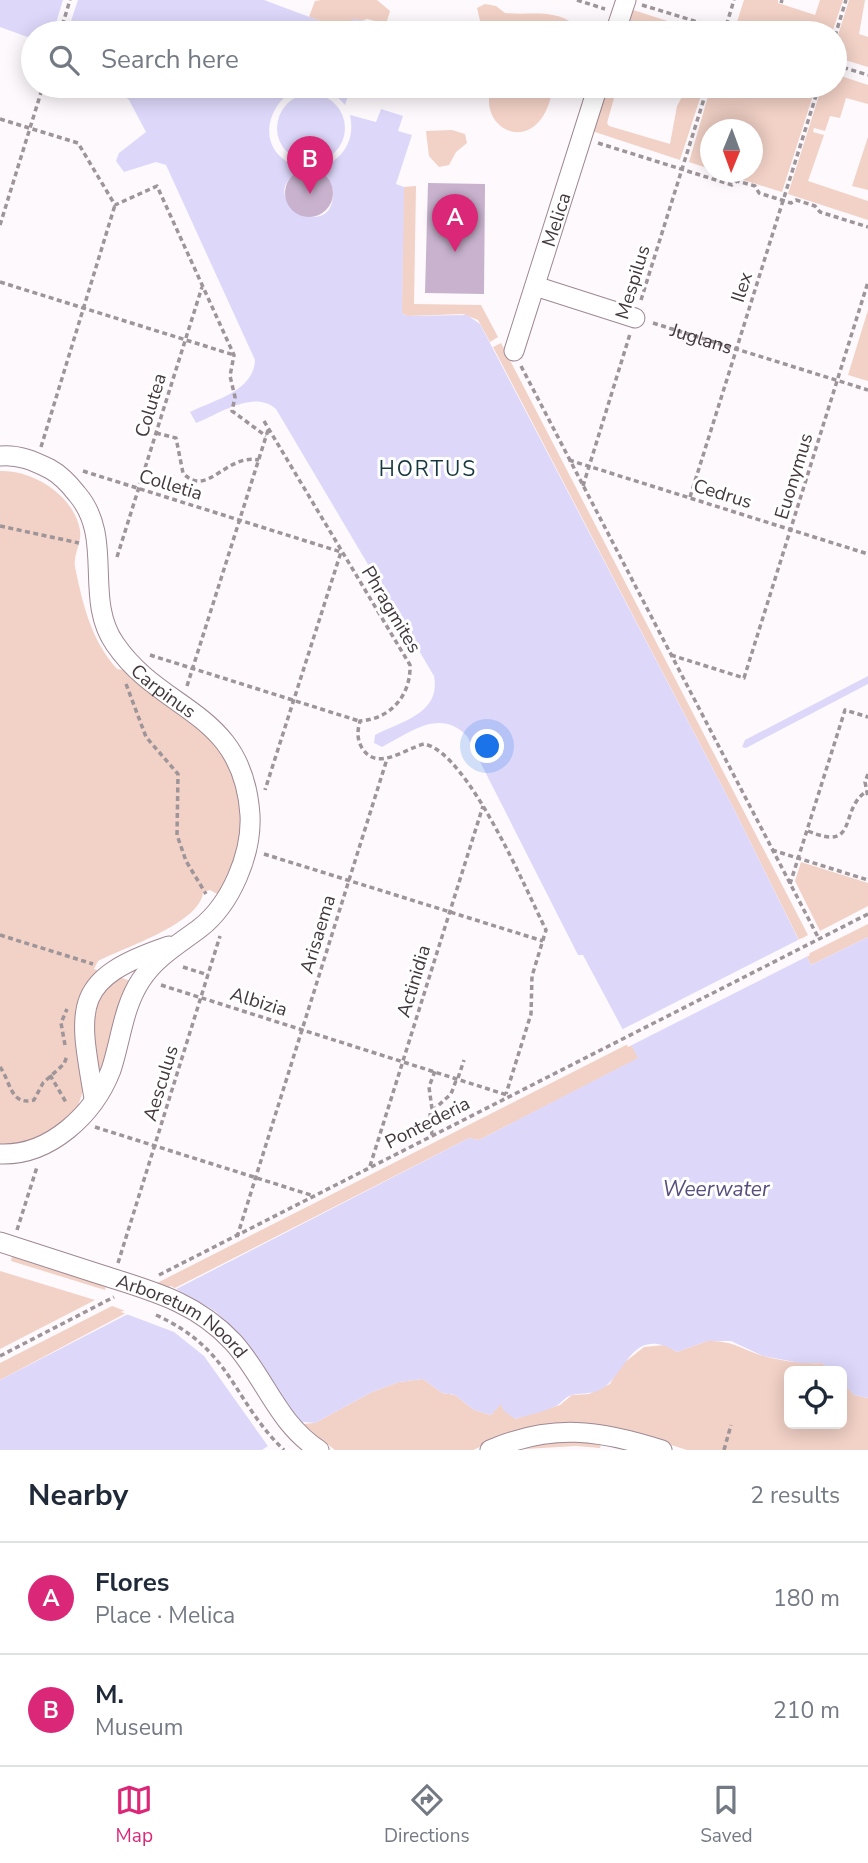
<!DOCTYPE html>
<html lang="en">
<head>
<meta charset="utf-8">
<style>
	body { margin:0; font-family:"Nunito Sans",sans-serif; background:#f2f2f3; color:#1f2937 }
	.controls { position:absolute; right:21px; bottom:21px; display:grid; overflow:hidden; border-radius:10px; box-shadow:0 4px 18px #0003 }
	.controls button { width:63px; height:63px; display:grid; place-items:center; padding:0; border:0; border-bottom:2px solid #e0e1e3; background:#fff; color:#1f2937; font:35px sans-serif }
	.compass { position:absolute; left:700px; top:119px; width:63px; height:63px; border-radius:50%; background:#fff; box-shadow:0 4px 18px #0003; rotate:181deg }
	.you { position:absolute; left:488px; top:747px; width:24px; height:24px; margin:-18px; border:5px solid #fff; border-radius:50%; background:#1a73e8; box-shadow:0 0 0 10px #1a73e833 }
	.badge { display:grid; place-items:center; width:46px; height:46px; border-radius:50%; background:#db2777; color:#fff; font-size:23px; font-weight:700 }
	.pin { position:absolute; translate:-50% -58px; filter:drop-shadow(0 2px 4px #0008) }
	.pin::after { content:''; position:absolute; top:37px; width:24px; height:21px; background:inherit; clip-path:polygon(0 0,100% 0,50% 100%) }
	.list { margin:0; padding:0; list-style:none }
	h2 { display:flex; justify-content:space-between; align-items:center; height:91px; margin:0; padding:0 28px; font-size:30px }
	h2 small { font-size:23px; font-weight:400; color:#747a83 }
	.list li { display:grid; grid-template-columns:46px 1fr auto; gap:21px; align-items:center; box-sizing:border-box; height:112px; padding:0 28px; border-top:2px solid #e0e1e3 }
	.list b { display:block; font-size:26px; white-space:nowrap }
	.list p { margin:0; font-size:23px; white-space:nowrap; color:#747a83 }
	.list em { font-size:23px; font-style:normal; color:#747a83 }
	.icon { flex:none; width:38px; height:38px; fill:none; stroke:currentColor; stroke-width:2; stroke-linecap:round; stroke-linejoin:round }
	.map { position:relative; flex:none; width:868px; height:1450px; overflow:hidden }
	.search { position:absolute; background:#fff; box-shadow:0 4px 18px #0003; left:21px; right:21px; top:21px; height:77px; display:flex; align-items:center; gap:18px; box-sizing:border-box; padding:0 24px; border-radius:38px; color:#747a83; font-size:26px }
	.sheet { height:315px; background:#fff }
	nav { display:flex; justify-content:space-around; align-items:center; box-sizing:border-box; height:98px; border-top:2px solid #e0e1e3; background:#fff; font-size:19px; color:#747a83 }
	nav a { display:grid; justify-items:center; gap:4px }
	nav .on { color:#db2777 }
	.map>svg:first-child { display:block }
	.green { fill:#f2d1c6 }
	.water { fill:#ddd8fa }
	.pier { fill:#fef9fc }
	.building { fill:#c8b2ce }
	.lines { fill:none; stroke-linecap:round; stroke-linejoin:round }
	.minor-casing { stroke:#9e8893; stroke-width:21 }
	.path { stroke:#9d9599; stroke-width:3.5; stroke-dasharray:5 3.5; stroke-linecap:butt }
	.minor { stroke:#fff; stroke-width:19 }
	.labels { text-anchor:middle; stroke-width:6; stroke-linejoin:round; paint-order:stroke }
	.street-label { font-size:19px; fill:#43393e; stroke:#fff }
	.neighbourhood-label { font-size:21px; letter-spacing:2px; fill:#17383e; stroke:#fff }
	.water-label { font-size:21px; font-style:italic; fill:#584e7e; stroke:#fff }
</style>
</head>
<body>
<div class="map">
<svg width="868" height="1450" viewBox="0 0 868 1450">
	<rect width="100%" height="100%" fill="#fef9fc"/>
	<g class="green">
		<path d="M 321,0 L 377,0 L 390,11 L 386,24 L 367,19 L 339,28 L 309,17 L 315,1 Z"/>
		<path d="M 744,0 L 778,0 L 778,3 L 815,15 L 820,0 L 843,0 L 832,33 L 760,33 L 736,25 Z"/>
		<path d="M 849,0 L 865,0 L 859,34 L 868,37 L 868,67 L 835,57 L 835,45 Z"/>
		<path d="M 485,4 L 496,6 L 505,13 C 530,16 553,8 575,25 L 573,33 L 483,33 L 477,8 Z"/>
		<path d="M 630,9 L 705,33 L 667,33 L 637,24 L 634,33 L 623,33 Z"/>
		<path d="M 835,74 L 868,85 L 868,104 L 846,98 L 840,118 L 830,116 L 825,131 L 814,128 L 813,132 L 824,135 L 808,181 L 868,201 L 868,220 L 788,194 L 822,86 L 835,86 Z"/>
		<path d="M 492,86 L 553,86 C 542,162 474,131 492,86 Z"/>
		<path d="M 688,86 L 704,86 L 680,160 L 592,131 L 604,94 L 614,98 L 607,123 L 609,126 L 670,144 L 677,106 Z"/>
		<path d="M 711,86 L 816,86 L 782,192 L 718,172 L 752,172 L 752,130 L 710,130 L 710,169 L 689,162 Z"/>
		<path d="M 452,130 L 465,134 L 467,143 L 456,152 L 449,165 L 439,167 L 429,156 L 426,131 Z"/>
		<path d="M 868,137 L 868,190 L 852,186 Z"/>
		<path d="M 416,186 L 414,304 L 481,305 L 498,337 L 490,342 L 478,320 L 463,314 L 407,316 L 402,313 L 403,190 L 404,187 Z"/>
		<path d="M 868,310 L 868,381 L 848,375 Z"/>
		<path d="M 501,343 L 808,935 L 799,940 L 734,809 L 493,347 Z"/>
		<path d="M 0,471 C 34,470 74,496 80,530 C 82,543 73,554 75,567 C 83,605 91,640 117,669 L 129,671 C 190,719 256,755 240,845 C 237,862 226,879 219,895 L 210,890 L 203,892 C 201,923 123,948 98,961 L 94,969 L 99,971 C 95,1002 90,1093 73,1115 C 56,1136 25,1142 0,1147 Z"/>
		<path d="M 801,862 L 868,883 L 868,906 L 820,931 L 795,881 Z"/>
		<path d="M 868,924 L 868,937 L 811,965 L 806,955 Z"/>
		<path d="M 114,975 L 133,982 L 102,1076 L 96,1072 L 92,1009 Z"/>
		<path d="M 630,1043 L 639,1058 L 479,1140 L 469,1138 L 173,1289 L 157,1283 Z"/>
		<path d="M 13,1253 L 107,1282 L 105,1290 L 11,1261 Z"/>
		<path d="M 0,1271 L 95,1300 L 0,1349 Z"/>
		<path d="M 112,1306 L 128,1312 L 0,1380 L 0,1363 Z"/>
		<path d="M 707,1341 C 733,1341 737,1347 760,1355 C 780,1361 802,1364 822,1363 L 831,1371 L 789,1371 L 789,1424 L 842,1424 L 842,1382 L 854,1395 L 868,1398 L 868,1450 L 687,1450 L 633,1433 L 505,1436 L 473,1450 L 335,1450 L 301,1424 L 315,1423 L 372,1392 L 399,1382 L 423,1379 L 442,1393 L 455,1395 L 474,1410 L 491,1415 L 501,1403 L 515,1419 L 560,1405 L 572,1395 L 589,1394 L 610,1384 L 620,1366 L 644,1347 L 665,1345 L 677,1352 Z"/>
		<path d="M 602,1440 L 600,1448 L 576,1446 L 508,1450 L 524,1444 Z"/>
	</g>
	<g class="water">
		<path d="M 0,0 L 264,0 L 339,28 L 354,19 L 386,24 L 383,33 L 33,33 L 33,39 L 0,27 Z"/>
		<path d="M 114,86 L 351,86 L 345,105 C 296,43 225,150 306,169 C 245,192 332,248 333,194 C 333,181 325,175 314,169 C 341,163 356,142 350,115 L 376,122 L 381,109 L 403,116 L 398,131 L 412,135 L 396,184 L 404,187 L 402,313 L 407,316 L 467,315 L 480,324 L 734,809 L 811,965 L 868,937 L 868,1398 L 854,1395 L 842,1382 L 842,1371 L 831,1371 L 822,1363 L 800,1363 L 763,1356 L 731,1341 L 707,1341 L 677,1352 C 630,1324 627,1376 600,1390 C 590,1395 579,1392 569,1396 C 563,1399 562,1403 556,1406 C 543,1412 529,1415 515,1419 L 503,1410 L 501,1404 L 491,1415 L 474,1410 L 455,1395 L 442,1393 L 423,1379 L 399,1382 L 372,1392 L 315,1423 L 304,1422 L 262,1450 L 0,1450 L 0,1380 L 469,1138 L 479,1140 L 638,1058 L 583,955 L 578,955 L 467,736 C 440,708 411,732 382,747 L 374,743 L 375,735 C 403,721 441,713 434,676 L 276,409 C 254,389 219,414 196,423 L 190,412 C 214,400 254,391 255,360 L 166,165 L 156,162 L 124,172 L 116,161 L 119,153 L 146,132 L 129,100 Z"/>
		<circle cx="311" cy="128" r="34"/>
		<path d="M 868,676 L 868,684 L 746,748 L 742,747 L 745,740 Z"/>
	</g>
	<g class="pier">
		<path d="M 63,0 L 78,0 L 67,33 L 53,33 Z"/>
		<path d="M 802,938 L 810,955 L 628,1047 L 619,1031 Z"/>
		<path d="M 171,1286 L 215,1311 L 244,1339 L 303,1427 L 270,1449 L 204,1356 L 174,1332 L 121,1312 Z"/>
	</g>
	<g class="building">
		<circle cx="309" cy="193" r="24"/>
		<path d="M 428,183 L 485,184 L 484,294 L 425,293 Z"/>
	</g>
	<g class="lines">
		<defs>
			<g id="minor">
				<path d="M 615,33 L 626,0"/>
				<path d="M 535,286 L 635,318"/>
				<path id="s2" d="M 514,351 L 598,86"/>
				<path id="s3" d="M 0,456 C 18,454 34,461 50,469 C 61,475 70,485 77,494 C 115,538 83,598 115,644 C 162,713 243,710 250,815 C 252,854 231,904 200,928 C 179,944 156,957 141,980 C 123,1007 121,1040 111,1070 C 94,1114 50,1156 0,1154"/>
				<path d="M 94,1098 C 78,1006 71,979 169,946"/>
				<path id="s4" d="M 0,1242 C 34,1253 68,1264 102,1275 C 152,1291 196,1302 233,1342 C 265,1377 277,1423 319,1450"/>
				<path d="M 490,1450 C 552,1423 600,1430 662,1450"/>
			</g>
		</defs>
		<use href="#minor" class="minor-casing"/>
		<g class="path">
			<path d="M 577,0 L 605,9"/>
			<path d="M 781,3 L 782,0"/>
			<path d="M 642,5 L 734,33"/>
			<path d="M 60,33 L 70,0"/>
			<path d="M 724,33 L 734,0"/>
			<path d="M 835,36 L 846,0"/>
			<path d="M 835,65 L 868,75"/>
			<path d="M 0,119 L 78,143 L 115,205 L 157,186 L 234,355 L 230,376 L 235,397 L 232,411 L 266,436"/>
			<path d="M 598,143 L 732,185 L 737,181 L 755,186 L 759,193 L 791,203 L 796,200 L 815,206 L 820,212 L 868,227"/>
			<path d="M 0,225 L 43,86"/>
			<path d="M 0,282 L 234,355"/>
			<path d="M 641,300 L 708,86"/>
			<path id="s1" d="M 653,323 L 868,390"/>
			<path d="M 521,366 L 819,939"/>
			<path d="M 264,421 L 410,665 C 411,696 390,719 360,721 C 357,732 357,739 362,748 C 377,772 404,749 424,744 C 468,752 526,890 546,930 L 532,976 L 531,1014 L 506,1094"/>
			<path d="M 156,433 L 176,438 L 183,473 C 207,499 226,453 259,460"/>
			<path d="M 41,447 L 115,205"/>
			<path d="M 569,460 L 868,554"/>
			<path d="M 83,471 L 341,552 L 265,790"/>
			<path d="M 583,486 L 630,334"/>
			<path d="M 690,497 L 819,86"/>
			<path d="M 0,526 L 79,543"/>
			<path d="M 117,557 L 202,287"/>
			<path d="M 150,655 L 359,721"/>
			<path d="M 671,655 L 744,678 L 868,282"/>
			<path d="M 126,684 L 146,737 L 178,774 L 177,835 L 186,861 L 206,894"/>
			<path d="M 187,686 L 269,427"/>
			<path d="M 868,774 L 865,782 L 868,797"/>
			<path d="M 808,831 C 860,853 838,809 867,791"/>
			<path d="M 772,850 L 868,880"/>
			<path d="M 264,854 L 543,941"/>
			<path d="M 790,884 L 845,710 L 868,717"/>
			<path d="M 0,935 L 93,964"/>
			<path d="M 183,967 L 208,975"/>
			<path d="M 161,985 L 507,1095"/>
			<path d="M 65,1045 L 61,1023 L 67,1009"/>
			<path d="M 0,1067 C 11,1082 10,1106 34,1100 L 43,1083 L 64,1064 L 67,1056"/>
			<path d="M 50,1075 L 67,1104"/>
			<path d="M 458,1078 L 464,1060"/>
			<path d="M 432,1109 L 429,1087 L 435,1071"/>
			<path d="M 95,1127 L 314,1196"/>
			<path d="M 432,1135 L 430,1113 L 451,1094 L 457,1078"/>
			<path d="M 370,1166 L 483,806"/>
			<path d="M 17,1230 L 37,1167"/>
			<path d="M 237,1237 L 387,759"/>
			<path d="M 118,1263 L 220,936"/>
			<path d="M 159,1275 L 868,914"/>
			<path d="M 156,1315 C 233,1350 231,1399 284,1450"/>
			<path d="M 0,1356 L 114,1297"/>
			<path d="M 724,1450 L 731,1425"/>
		</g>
		<use href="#minor" class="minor"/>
	</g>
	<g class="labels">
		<g class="street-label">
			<text dy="7" stroke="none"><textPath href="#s2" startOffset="138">Melica</textPath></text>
			<text transform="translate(632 282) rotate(-73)" y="7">Mespilus</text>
			<text transform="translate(741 287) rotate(-72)" y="7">Ilex</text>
			<text dy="7" stroke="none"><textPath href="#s1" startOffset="51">Juglans</textPath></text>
			<text transform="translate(150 405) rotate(-73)" y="7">Colutea</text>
			<text transform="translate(793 476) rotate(-73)" y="7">Euonymus</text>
			<text transform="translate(171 484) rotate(17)" y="7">Colletia</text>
			<text transform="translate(723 493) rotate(17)" y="7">Cedrus</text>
			<text transform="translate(392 609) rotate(59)" y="7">Phragmites</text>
			<text dy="7" stroke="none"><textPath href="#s3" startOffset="315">Carpinus</textPath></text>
			<text transform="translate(317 934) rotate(-73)" y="7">Arisaema</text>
			<text transform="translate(413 981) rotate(-73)" y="7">Actinidia</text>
			<text transform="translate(259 1001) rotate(17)" y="7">Albizia</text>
			<text transform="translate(160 1083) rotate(-73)" y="7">Aesculus</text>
			<text transform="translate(427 1122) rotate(-27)" y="7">Pontederia</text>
			<text dy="7" stroke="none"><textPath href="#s4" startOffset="198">Arboretum Noord</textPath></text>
		</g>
		<g class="neighbourhood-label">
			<text x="428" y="476">HORTUS</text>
		</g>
		<g class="water-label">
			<text x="716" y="1196">Weerwater</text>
		</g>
	</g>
</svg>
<div class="controls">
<button><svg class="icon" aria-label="locate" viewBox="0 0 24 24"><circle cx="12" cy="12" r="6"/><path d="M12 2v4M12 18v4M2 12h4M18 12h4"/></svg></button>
</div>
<svg class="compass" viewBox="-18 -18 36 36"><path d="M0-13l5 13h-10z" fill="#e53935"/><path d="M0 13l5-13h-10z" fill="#747a83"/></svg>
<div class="you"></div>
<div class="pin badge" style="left:455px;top:252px">A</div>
<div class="pin badge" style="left:310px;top:194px">B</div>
<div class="search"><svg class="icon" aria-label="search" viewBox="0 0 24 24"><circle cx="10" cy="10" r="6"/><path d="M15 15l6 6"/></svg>Search here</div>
</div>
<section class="sheet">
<h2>Nearby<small>2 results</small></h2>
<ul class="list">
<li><span class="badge">A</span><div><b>Flores</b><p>Place · Melica</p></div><em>180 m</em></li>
<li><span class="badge">B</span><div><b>M.</b><p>Museum</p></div><em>210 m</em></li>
</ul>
</section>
<nav>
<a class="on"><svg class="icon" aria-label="map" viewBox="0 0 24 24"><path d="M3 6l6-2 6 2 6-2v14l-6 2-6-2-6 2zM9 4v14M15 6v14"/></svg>Map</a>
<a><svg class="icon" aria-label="directions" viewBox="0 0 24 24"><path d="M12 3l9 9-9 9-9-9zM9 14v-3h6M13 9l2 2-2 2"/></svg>Directions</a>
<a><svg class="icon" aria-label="saved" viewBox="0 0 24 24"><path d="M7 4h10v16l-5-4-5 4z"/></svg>Saved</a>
</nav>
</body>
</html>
